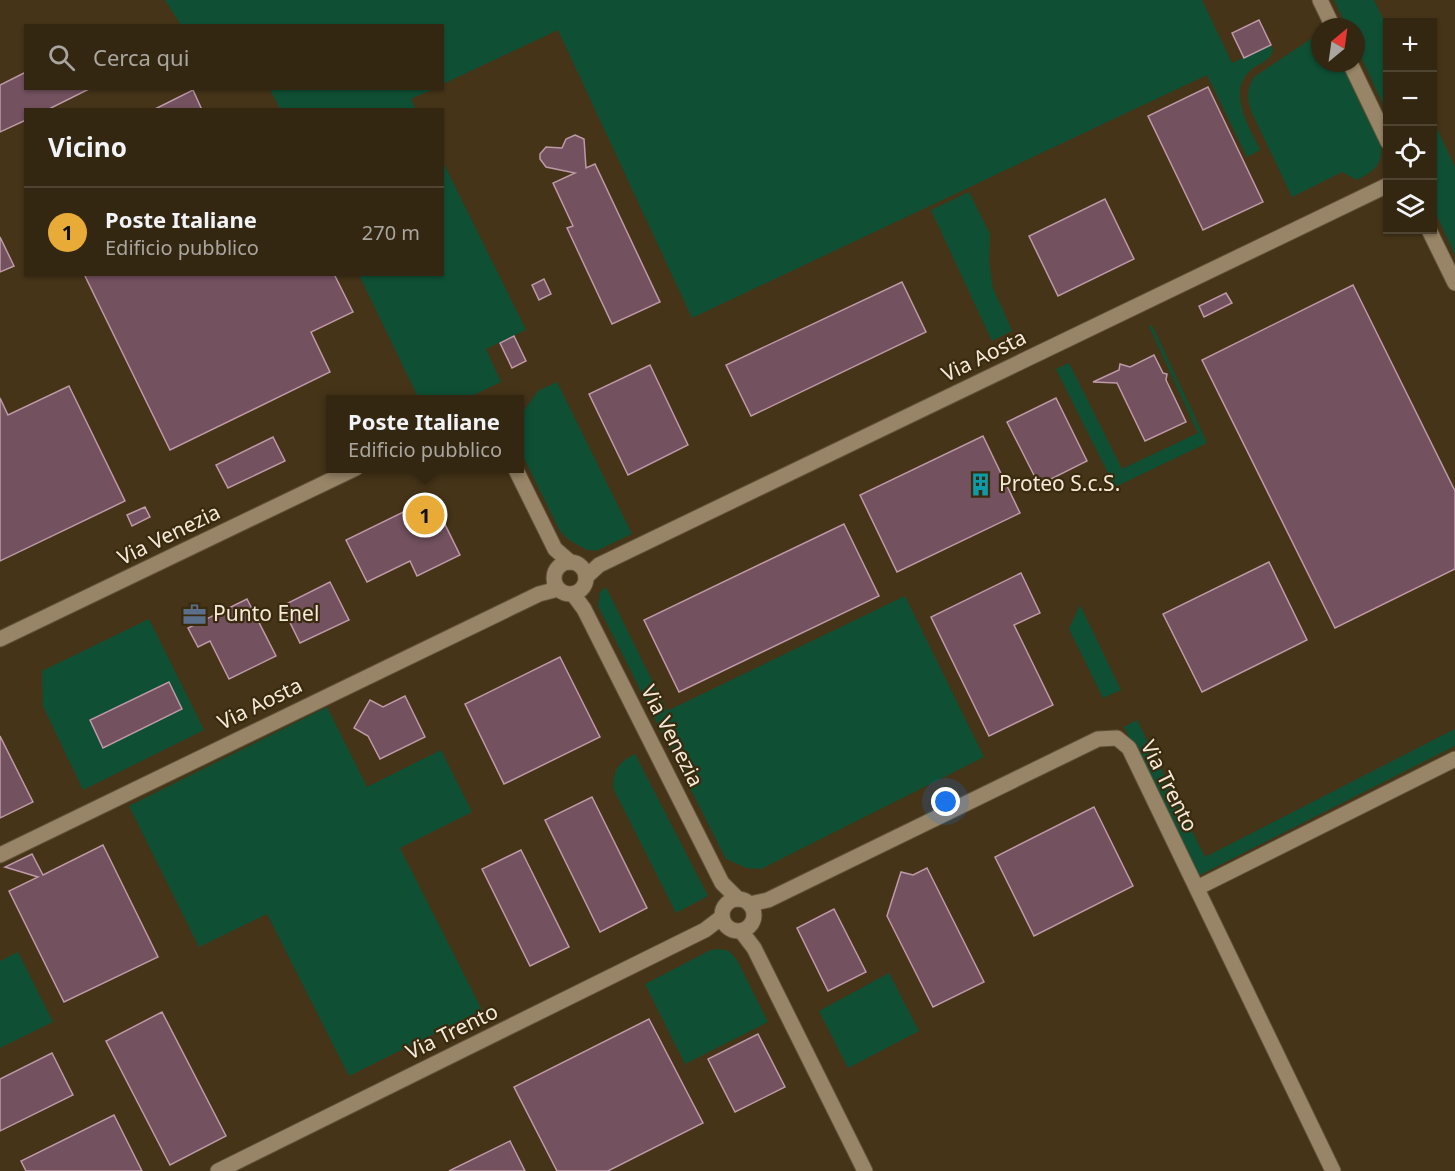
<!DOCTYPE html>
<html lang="it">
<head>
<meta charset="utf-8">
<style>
	body { margin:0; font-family:"Noto Sans",sans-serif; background:#3c2f1b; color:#f1f3f6 }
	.controls { position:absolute; right:18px; top:18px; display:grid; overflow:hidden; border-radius:0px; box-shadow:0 2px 4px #0004 }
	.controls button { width:54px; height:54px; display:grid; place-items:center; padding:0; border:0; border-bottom:2px solid #4e4432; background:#342712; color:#f1f3f6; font:30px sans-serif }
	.compass { position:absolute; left:1311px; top:18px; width:54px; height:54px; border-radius:50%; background:#342712; box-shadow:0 2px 4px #0004; rotate:29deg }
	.you { position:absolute; left:946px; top:802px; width:21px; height:21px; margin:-15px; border:4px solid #fff; border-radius:50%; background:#1a73e8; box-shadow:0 0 0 9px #1a73e833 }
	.badge { display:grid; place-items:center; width:39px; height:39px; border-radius:50%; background:#e8ab37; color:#111; font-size:20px; font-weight:700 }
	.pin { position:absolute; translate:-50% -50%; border:3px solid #fff; box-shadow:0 2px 6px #0006 }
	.popup { position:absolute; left:326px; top:395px; width:198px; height:78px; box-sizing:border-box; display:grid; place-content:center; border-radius:0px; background:#342712; filter:drop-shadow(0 2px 4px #0005); font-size:20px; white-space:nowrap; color:#a9a59f }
	.popup b { font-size:22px; color:#f1f3f6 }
	.popup::after { content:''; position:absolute; left:50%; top:100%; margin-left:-12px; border:12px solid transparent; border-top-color:#342712 }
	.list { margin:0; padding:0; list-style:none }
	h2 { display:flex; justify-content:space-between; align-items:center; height:78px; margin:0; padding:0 24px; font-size:26px }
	h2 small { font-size:20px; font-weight:400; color:#a9a59f }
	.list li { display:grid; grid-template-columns:39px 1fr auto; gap:18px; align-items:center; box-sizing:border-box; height:90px; padding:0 24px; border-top:2px solid #4e4432 }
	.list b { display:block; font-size:22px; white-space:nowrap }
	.list p { margin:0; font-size:20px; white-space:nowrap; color:#a9a59f }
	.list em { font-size:20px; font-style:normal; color:#a9a59f }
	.icon { flex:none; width:33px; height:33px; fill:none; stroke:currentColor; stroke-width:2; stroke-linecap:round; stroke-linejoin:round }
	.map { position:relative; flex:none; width:1455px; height:1171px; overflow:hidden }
	.search { position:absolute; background:#342712; box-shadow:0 2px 4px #0004; left:24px; top:24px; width:420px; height:66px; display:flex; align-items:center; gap:15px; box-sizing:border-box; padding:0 21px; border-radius:0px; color:#a9a59f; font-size:22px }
	.panel { position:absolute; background:#342712; box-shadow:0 2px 4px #0004; left:24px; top:108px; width:420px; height:168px; border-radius:0px }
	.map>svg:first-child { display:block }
	.green { fill:#0f5035 }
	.building { fill:#73515f; stroke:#be99a7; stroke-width:1.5 }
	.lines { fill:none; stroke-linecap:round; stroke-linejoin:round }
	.street-casing { stroke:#605239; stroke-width:17 }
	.secondary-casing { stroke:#605239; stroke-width:17 }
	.street { stroke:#988567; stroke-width:15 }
	.secondary { stroke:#988567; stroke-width:15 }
	.labels { text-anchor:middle; stroke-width:4.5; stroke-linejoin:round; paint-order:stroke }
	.street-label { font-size:21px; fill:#f5eada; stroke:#3a2a0e }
	.poi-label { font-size:21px; fill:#f5eada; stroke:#3a2a0e; text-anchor:start }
</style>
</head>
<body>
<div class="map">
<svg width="1455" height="1171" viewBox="0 0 1455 1171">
	<rect width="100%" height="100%" fill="#453418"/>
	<g class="green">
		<path d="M 165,0 L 1202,0 L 1232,63 L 1271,45 L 1273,50 C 1271,60 1261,63 1253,68 C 1225,90 1249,126 1260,150 L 1247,157 L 1207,75 L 692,318 L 558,30 L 443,84 L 442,26 L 181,25 Z"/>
		<path d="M 1334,0 L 1374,0 L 1387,27 L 1387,113 L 1356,46 L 1356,27 L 1347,27 Z"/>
		<path d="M 1320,33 L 1320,63 L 1341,63 L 1381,146 C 1383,165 1373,172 1357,180 L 1342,172 L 1292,197 L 1252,113 C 1247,99 1246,91 1254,77 Z"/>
		<path d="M 270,89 L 433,89 L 411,99 L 416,110 L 280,109 Z"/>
		<path d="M 1433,120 L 1455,167 L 1455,255 L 1433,207 Z"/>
		<path d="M 443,162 L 526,330 L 486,349 L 501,382 L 465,399 L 419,399 L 359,275 L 442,274 Z"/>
		<path d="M 969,192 L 990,234 L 989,261 L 993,288 L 1012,331 L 992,341 L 931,210 Z"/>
		<path d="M 1152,325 L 1207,443 L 1115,487 L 1056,369 L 1069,363 L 1122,469 L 1198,433 L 1149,326 Z"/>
		<path d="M 557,382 L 632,534 L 596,551 L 587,550 L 569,540 L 560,531 L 520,450 L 520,416 L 538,391 Z"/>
		<path d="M 606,587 L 667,711 L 905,596 L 984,757 L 761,869 L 747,868 L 726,859 L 598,606 L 600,592 Z"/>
		<path d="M 1080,605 L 1121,690 L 1103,698 L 1069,629 Z"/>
		<path d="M 149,619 L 204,730 L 83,790 L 43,706 L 42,671 Z"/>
		<path d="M 327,707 L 367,787 L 441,750 L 472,812 L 400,848 L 482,1010 L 349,1076 L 267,914 L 199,947 L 129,806 Z"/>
		<path d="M 1137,720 L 1205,857 L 1455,729 L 1455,746 L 1198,876 L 1124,727 Z"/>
		<path d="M 635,754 L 708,896 L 676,913 L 613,788 C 613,770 619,762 635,754 Z"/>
		<path d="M 720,949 L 729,951 L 737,960 L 768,1022 L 685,1064 L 645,984 L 711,950 Z"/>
		<path d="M 18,952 L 53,1022 L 0,1048 L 0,961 Z"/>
		<path d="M 889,973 L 919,1031 L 848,1068 L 819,1011 Z"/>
	</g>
	<g class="building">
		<path d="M 1259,20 L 1271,45 L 1244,58 L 1232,33 Z"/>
		<path d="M 26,72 L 26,88 L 91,88 L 47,110 L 26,110 L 26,120 L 0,132 L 0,85 Z"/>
		<path d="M 1208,87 L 1263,202 L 1203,230 L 1148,116 Z"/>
		<path d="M 193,90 L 202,110 L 153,110 Z"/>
		<path d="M 575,135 L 584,139 L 586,168 L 595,164 L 660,302 L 612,324 L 567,228 L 573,226 L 553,183 L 575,173 L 546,167 L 540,159 L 540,154 L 546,147 L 562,148 L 566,139 Z"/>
		<path d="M 1105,199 L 1134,259 L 1058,296 L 1029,236 Z"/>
		<path d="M 0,237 L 14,266 L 0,272 Z"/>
		<path d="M 84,274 L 334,274 L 353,312 L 311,332 L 330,372 L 170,450 Z"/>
		<path d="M 544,279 L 551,294 L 539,300 L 532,285 Z"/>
		<path d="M 902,282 L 926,332 L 751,416 L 726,365 Z"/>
		<path d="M 1353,285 L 1455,491 L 1455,569 L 1335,628 L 1202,360 Z"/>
		<path d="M 1226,293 L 1232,303 L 1204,317 L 1199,306 Z"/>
		<path d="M 514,336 L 526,361 L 512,368 L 500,343 Z"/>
		<path d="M 1154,355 L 1163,373 L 1167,374 L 1166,380 L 1186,422 L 1145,441 L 1117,383 L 1093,382 L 1119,370 L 1120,364 L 1130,367 Z"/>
		<path d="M 650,365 L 688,445 L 628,475 L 589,394 Z"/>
		<path d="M 69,386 L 125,501 L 0,561 L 0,398 L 8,415 Z"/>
		<path d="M 1056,398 L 1087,461 L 1039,485 L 1007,422 Z"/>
		<path d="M 983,436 L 1020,513 L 897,572 L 860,495 Z"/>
		<path d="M 273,437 L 285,461 L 228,488 L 216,465 Z"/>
		<path d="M 432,498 L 460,555 L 417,576 L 410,561 L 367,582 L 346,540 Z"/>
		<path d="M 145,507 L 150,517 L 132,526 L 127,515 Z"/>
		<path d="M 844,524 L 879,596 L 679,692 L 644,620 Z"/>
		<path d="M 1269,562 L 1307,640 L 1202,692 L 1163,614 Z"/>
		<path d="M 1021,573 L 1040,613 L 1014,625 L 1053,705 L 989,736 L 931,617 Z"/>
		<path d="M 330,582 L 349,620 L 300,643 L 282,606 Z"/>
		<path d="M 247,599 L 276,656 L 229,679 L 210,641 L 198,647 L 188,628 Z"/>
		<path d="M 560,657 L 600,737 L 504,784 L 465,704 Z"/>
		<path d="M 169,682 L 182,709 L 103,748 L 90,720 Z"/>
		<path d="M 405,696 L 425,737 L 380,759 L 368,736 L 354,728 L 370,700 L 383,707 Z"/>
		<path d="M 0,736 L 33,802 L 0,818 Z"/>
		<path d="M 592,797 L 647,908 L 600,932 L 545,820 Z"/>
		<path d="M 1094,807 L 1133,886 L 1034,936 L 995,857 Z"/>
		<path d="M 103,845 L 158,957 L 64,1002 L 9,891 L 38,877 L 5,867 L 32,854 L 43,875 Z"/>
		<path d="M 521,850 L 569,947 L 530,966 L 482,869 Z"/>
		<path d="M 927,868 L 984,982 L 933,1007 L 887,916 L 901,872 L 913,875 Z"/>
		<path d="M 834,909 L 866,972 L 828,991 L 797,928 Z"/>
		<path d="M 162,1012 L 226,1136 L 170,1165 L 106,1041 Z"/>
		<path d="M 649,1019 L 703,1123 L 608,1171 L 557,1171 L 514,1087 Z"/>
		<path d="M 758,1034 L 785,1087 L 735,1112 L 708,1059 Z"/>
		<path d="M 52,1053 L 73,1095 L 0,1131 L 0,1079 Z"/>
		<path d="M 114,1115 L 142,1171 L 26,1171 L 21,1161 Z"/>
		<path d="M 510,1141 L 525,1171 L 449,1171 Z"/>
	</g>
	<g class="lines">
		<defs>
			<g id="street">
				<path d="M 515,468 L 555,549 L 570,562"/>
				<circle cx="570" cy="578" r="16"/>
				<path d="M 586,577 L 599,565 L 1388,185"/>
				<path d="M 573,594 L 584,609 L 722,883 L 738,899"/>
				<path d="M 0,639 L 356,468"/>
				<path d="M 0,855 L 539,594 L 558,589"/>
				<path d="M 1197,888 L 1455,759"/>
				<circle cx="738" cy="915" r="16"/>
				<path d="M 750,904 L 768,900 L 1098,739 L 1117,738 L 1129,748 L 1333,1171"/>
				<path d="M 741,931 L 754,948 L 865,1171"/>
				<path d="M 218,1171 L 705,930 L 722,917"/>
			</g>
			<g id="secondary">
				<path d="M 1320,0 L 1333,27"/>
				<path d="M 1350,63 L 1388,142"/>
				<path d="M 1429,230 L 1455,283"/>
			</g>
		</defs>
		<use href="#street" class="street-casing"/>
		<use href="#secondary" class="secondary-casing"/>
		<use href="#street" class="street"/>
		<use href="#secondary" class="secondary"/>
	</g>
	<defs>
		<symbol id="building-bare" viewBox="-9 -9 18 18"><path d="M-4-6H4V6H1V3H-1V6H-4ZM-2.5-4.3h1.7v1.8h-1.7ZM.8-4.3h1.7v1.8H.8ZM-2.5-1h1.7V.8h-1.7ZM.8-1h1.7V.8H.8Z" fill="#0f9aa8" stroke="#3a2a0e" stroke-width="2.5" paint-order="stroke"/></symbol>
		<symbol id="office-bare" viewBox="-9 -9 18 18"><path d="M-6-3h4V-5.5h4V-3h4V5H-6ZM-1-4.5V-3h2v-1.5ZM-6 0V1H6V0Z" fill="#5c6f8a" stroke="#3a2a0e" stroke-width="2.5" paint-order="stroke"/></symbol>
	</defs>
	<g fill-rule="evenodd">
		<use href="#building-bare" x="964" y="468" width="33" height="33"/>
		<use href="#office-bare" x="178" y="598" width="33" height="33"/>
	</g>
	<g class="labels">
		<g class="street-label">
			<text transform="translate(984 356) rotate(-26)" y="7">Via Aosta</text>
			<text transform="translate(169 535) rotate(-26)" y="7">Via Venezia</text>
			<text transform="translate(260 704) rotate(-26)" y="7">Via Aosta</text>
			<text transform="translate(672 736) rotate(63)" y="7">Via Venezia</text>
			<text transform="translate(1169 786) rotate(63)" y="7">Via Trento</text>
			<text transform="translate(452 1032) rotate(-26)" y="7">Via Trento</text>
		</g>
		<g class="poi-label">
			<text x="999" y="491">Proteo S.c.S.</text>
			<text x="213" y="621">Punto Enel</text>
		</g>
	</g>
</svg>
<div class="controls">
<button>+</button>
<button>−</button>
<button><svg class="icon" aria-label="locate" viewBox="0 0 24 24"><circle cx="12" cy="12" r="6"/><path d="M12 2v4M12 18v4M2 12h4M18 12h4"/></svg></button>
<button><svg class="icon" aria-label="layers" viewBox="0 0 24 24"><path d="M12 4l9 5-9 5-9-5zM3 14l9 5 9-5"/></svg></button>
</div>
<svg class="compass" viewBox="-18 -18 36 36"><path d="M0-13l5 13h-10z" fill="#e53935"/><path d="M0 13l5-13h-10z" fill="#a9a59f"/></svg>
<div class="you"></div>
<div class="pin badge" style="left:425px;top:515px">1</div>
<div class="popup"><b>Poste Italiane</b>Edificio pubblico</div>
<div class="search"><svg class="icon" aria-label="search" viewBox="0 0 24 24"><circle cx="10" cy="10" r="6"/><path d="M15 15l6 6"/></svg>Cerca qui</div>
<section class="panel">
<h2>Vicino<small></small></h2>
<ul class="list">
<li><span class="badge">1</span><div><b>Poste Italiane</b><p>Edificio pubblico</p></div><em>270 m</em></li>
</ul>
</section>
</div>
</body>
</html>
